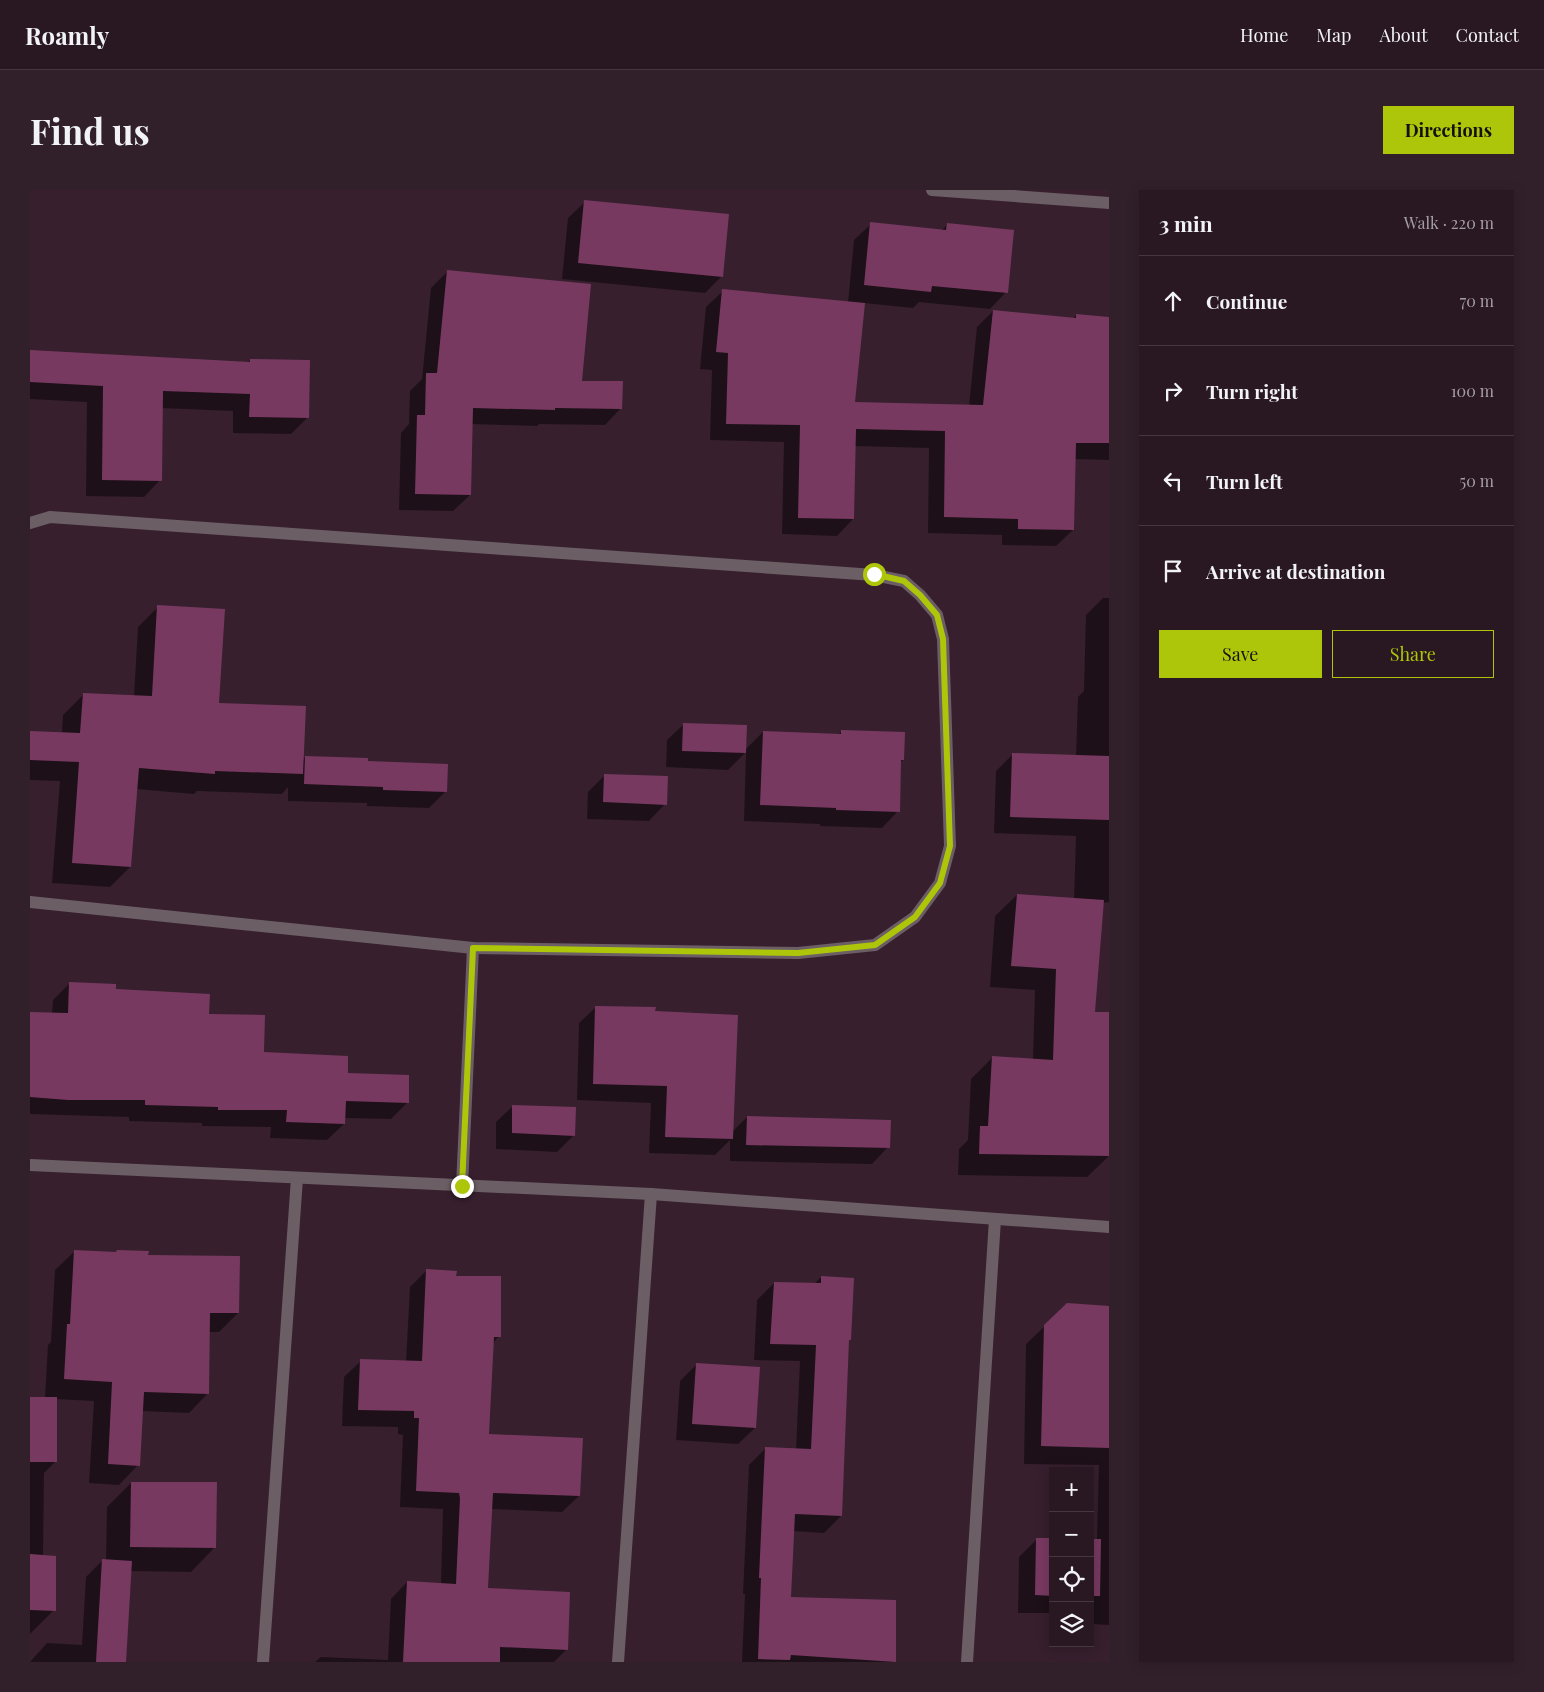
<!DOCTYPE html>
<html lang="en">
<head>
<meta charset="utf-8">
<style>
	body { margin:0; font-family:"Playfair Display",serif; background:#31202a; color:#f1f3f6 }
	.controls { position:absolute; right:15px; bottom:15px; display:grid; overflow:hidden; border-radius:0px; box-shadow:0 2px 12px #0003 }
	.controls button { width:45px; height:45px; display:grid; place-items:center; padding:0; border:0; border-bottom:1px solid #453640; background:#291722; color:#f1f3f6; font:25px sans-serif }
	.stop { position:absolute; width:15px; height:15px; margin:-11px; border:4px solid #aec60a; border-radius:50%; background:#fff }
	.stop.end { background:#aec60a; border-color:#fff; box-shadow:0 1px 5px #0008 }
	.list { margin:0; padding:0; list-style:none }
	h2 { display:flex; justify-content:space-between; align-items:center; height:65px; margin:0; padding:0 20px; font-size:21px }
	h2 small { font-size:16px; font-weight:400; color:#a59fa5 }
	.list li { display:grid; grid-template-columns:32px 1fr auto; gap:15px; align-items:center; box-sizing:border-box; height:90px; padding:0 20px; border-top:1px solid #453640 }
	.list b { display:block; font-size:19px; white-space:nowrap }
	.list em { font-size:16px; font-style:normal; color:#a59fa5 }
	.actions { display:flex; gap:10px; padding:15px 20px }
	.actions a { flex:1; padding:11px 0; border:1px solid #aec60a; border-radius:0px; text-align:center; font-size:18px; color:#aec60a }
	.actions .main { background:#aec60a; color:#111 }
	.icon { flex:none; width:28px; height:28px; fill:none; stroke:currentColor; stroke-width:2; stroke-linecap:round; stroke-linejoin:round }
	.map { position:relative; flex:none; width:1079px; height:1472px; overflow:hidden; border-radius:0px }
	header { display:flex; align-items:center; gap:30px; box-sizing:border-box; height:70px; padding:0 25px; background:#291722; border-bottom:1px solid #453640 }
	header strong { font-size:24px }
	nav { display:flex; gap:28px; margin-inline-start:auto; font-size:18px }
	.intro { display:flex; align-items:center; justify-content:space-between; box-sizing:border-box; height:120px; padding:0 30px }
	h1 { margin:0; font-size:35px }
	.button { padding:12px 22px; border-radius:0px; background:#aec60a; color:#111; font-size:18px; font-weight:700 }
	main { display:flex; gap:30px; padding:0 30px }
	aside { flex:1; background:#291722; border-radius:0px; box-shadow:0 2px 12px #0003 }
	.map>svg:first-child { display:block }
	.shadow { fill:#0007 }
	.building { fill:#783961 }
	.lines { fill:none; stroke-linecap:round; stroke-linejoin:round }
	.minor { stroke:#6b5e65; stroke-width:12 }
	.route { stroke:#aec60a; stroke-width:6 }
</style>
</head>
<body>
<header>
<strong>Roamly</strong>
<nav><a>Home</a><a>Map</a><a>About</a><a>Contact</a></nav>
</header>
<div class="intro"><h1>Find us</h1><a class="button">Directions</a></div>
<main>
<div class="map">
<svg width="1079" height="1472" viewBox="0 0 1079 1472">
	<rect width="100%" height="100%" fill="#371f2e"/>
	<g class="shadow">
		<path d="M 555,12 L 692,86 L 675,103 L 532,89 L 538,28 Z"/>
		<path d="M 841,34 L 911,41 L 917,35 L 976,102 L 960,119 L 889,112 L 883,118 L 834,113 L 824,213 L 939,216 L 947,137 L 963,121 L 1043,129 L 1046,125 L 1079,128 L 1079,270 L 1044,269 L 1043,340 L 1026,356 L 972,355 L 972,345 L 898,343 L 899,258 L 825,256 L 823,329 L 807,346 L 752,344 L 754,252 L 680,250 L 682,180 L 670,179 L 676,117 L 693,101 L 818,113 L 824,50 Z"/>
		<path d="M 418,81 L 550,192 L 591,218 L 575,235 L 509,234 L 507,236 L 441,234 L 440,305 L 423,321 L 369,320 L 371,243 L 379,234 L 380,201 L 392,189 L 401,98 Z"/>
		<path d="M 0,161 L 217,174 L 220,170 L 278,227 L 261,244 L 203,243 L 203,221 L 131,218 L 130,290 L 114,307 L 56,306 L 57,212 L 0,209 Z"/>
		<path d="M 1073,408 L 1079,408 L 1079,712 L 1073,713 L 1064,823 L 1079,823 L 1079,966 L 1057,987 L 928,985 L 929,959 L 938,950 L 941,889 L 963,867 L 1003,870 L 1005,800 L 960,797 L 965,726 L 987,705 L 1044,709 L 1046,646 L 964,643 L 966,581 L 983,564 L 1046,566 L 1048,507 L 1054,501 L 1056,425 Z"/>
		<path d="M 128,417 L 188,514 L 273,570 L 275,567 L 337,572 L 416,601 L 399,618 L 337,616 L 337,613 L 258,611 L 258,597 L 252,604 L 167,601 L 164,604 L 106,599 L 100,677 L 80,697 L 22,693 L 30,591 L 0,590 L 0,542 L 32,543 L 33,525 L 53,505 L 104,506 L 108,437 Z"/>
		<path d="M 654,534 L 715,560 L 733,542 L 808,545 L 812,541 L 873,570 L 870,572 L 868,621 L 852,638 L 790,636 L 790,634 L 714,631 L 716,562 L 698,580 L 636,577 L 637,550 Z"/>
		<path d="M 575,585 L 635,614 L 619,631 L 557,629 L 558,602 Z"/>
		<path d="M 39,794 L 85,800 L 177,825 L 233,863 L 316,885 L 378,912 L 361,929 L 314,928 L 314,934 L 297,950 L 240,948 L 241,937 L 172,936 L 172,933 L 99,931 L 99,927 L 0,924 L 0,823 L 22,824 L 23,810 Z"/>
		<path d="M 566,817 L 624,823 L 702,942 L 717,927 L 858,957 L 842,974 L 700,971 L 700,950 L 685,965 L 619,963 L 621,913 L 547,910 L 549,833 Z"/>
		<path d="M 483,916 L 544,945 L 527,962 L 466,959 L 466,932 Z"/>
		<path d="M 45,1061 L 117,1066 L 208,1123 L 189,1142 L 179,1142 L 178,1203 L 159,1223 L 112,1221 L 108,1275 L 89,1295 L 59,1293 L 64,1211 L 26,1209 L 25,1272 L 14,1283 L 13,1366 L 24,1420 L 0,1444 L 0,1208 L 15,1208 L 18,1155 L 21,1152 L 25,1080 Z"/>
		<path d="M 396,1081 L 425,1088 L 469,1146 L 463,1153 L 458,1246 L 549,1306 L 532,1322 L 461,1319 L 457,1400 L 537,1459 L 524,1472 L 285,1472 L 291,1467 L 358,1470 L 361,1409 L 377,1392 L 411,1394 L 413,1319 L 370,1317 L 373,1245 L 368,1244 L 368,1237 L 312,1236 L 314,1187 L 331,1171 L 376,1172 L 380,1097 Z"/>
		<path d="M 791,1087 L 817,1151 L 811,1326 L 794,1343 L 763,1341 L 759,1408 L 865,1472 L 712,1472 L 715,1404 L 713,1404 L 719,1275 L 736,1258 L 766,1260 L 770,1171 L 724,1170 L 727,1110 L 744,1093 L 784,1094 Z"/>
		<path d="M 1079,1117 L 1079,1435 L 1062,1434 L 1062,1424 L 1060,1424 L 1060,1350 L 1067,1350 L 1069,1275 L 994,1274 L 996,1154 L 1015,1136 Z"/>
		<path d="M 667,1174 L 725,1238 L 708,1254 L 646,1250 L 650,1191 Z"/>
		<path d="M 101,1293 L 185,1357 L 161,1382 L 100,1381 L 95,1472 L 0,1472 L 17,1453 L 52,1455 L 56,1387 L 73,1370 L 76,1370 L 77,1317 Z"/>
		<path d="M 1007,1349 L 1023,1349 L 1023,1423 L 988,1423 L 989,1367 Z"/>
	</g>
	<g class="building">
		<path d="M 554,10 L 699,24 L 693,87 L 548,73 Z"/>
		<path d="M 840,32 L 916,40 L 917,33 L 984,40 L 978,103 L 902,96 L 901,102 L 834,95 Z"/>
		<path d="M 417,80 L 561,94 L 552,191 L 593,191 L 592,219 L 525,218 L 525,220 L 443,218 L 441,305 L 385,304 L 387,225 L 395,225 L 396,183 L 407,183 Z"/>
		<path d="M 692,99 L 835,113 L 825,212 L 953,215 L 963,120 L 1046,128 L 1046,124 L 1079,127 L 1079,253 L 1046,253 L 1044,340 L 988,339 L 988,329 L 914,327 L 915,241 L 826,239 L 824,329 L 768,328 L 770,235 L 696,234 L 698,163 L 686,162 Z"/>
		<path d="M 0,160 L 220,172 L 220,169 L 280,170 L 279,228 L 219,227 L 220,204 L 133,201 L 132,291 L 72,290 L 73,196 L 0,192 Z"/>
		<path d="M 127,415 L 195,419 L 189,513 L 276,516 L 273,584 L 185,581 L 185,584 L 109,578 L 101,677 L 42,673 L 49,572 L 0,570 L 0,541 L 50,543 L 53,503 L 122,506 Z"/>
		<path d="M 653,533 L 717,535 L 716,563 L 652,561 Z"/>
		<path d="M 811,540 L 875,542 L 874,570 L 871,570 L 870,622 L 806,620 L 806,618 L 730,615 L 733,541 L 811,544 Z"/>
		<path d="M 982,563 L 1079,566 L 1079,630 L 980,627 Z"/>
		<path d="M 275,566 L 338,568 L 338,571 L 418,574 L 417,602 L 353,600 L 353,597 L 274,594 Z"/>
		<path d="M 574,584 L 638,586 L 637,615 L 573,612 Z"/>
		<path d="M 987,704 L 1074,710 L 1065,822 L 1079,822 L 1079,966 L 949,964 L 950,936 L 958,936 L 962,866 L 1023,870 L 1026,779 L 981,776 Z"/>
		<path d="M 39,792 L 86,794 L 86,799 L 180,804 L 179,824 L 235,825 L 234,862 L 318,866 L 318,883 L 379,885 L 379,913 L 316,911 L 315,934 L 256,932 L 257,920 L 188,920 L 188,917 L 115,915 L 115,910 L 38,910 L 0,907 L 0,822 L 38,823 Z"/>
		<path d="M 565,816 L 626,817 L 625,821 L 708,825 L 703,949 L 635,947 L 637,896 L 563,894 Z"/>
		<path d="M 482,915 L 546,917 L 545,946 L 482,943 Z"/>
		<path d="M 717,926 L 861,930 L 860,958 L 716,955 Z"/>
		<path d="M 44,1060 L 86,1062 L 87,1060 L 119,1061 L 118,1065 L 210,1066 L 209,1123 L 180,1123 L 179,1204 L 114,1202 L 110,1276 L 78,1274 L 82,1192 L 34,1189 L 37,1134 L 40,1134 Z"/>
		<path d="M 396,1079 L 427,1081 L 426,1086 L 471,1086 L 471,1147 L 464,1147 L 459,1244 L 553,1248 L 550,1306 L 463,1303 L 458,1398 L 540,1402 L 538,1460 L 470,1457 L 470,1472 L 373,1472 L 377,1391 L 426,1394 L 430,1308 L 429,1303 L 386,1301 L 389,1228 L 384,1228 L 384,1221 L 328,1220 L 330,1169 L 392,1171 Z"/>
		<path d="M 791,1086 L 824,1088 L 821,1150 L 819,1150 L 812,1326 L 765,1324 L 761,1407 L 866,1410 L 866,1472 L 761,1465 L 760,1470 L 728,1469 L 731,1388 L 729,1388 L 735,1257 L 781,1259 L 786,1155 L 740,1154 L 744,1092 L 791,1093 Z"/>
		<path d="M 1037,1113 L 1079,1116 L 1079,1258 L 1011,1256 L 1014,1135 Z"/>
		<path d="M 666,1173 L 730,1177 L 726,1238 L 662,1234 Z"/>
		<rect x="0" y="1207" width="27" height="65"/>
		<path d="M 101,1292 L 187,1292 L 186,1358 L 100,1357 Z"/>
		<path d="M 1006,1348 L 1023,1348 L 1023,1406 L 1005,1405 Z"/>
		<path d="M 1060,1349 L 1071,1349 L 1070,1406 L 1060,1406 Z"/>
		<path d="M 0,1364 L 26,1366 L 26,1421 L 0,1420 Z"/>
		<path d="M 72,1369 L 102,1371 L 96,1472 L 66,1472 Z"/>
	</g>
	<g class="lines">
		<g class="minor">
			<path d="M 902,0 L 1079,13"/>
			<path d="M 0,333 L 20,327 L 844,385 L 874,391 L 890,405 L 907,425 L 913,449 L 920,656 L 910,693 L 885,727 L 845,755 L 768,763 L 443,758 L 0,712"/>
			<path d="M 0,975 L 621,1004 L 1079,1037"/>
			<path d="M 432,996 L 443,758"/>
			<path d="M 233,1472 L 267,988"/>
			<path d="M 588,1472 L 621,1004"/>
			<path d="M 937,1472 L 965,1029"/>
		</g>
	</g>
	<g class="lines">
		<path class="route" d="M 432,996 L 443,758 L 768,763 L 845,755 L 885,727 L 910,693 L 920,656 L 913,449 L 907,425 L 890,405 L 874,391 L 844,384"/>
	</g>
</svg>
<div class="controls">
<button>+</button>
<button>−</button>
<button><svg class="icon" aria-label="locate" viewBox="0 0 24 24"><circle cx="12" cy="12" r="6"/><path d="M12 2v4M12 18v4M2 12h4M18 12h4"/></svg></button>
<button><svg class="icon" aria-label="layers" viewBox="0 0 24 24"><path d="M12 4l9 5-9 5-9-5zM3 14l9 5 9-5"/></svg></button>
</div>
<div class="stop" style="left:844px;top:384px"></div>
<div class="stop end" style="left:432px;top:996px"></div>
</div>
<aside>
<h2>3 min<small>Walk · 220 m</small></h2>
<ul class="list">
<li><svg class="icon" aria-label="ahead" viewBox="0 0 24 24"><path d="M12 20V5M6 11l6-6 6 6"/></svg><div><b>Continue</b></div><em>70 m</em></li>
<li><svg class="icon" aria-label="right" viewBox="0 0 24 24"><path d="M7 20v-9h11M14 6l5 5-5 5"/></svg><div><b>Turn right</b></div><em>100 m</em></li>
<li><svg class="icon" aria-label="left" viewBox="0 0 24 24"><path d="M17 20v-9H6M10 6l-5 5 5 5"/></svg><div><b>Turn left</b></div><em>50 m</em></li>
<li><svg class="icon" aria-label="arrive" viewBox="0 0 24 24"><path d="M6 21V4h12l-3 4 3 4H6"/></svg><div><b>Arrive at destination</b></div></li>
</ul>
<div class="actions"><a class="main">Save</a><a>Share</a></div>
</aside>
</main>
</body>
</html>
